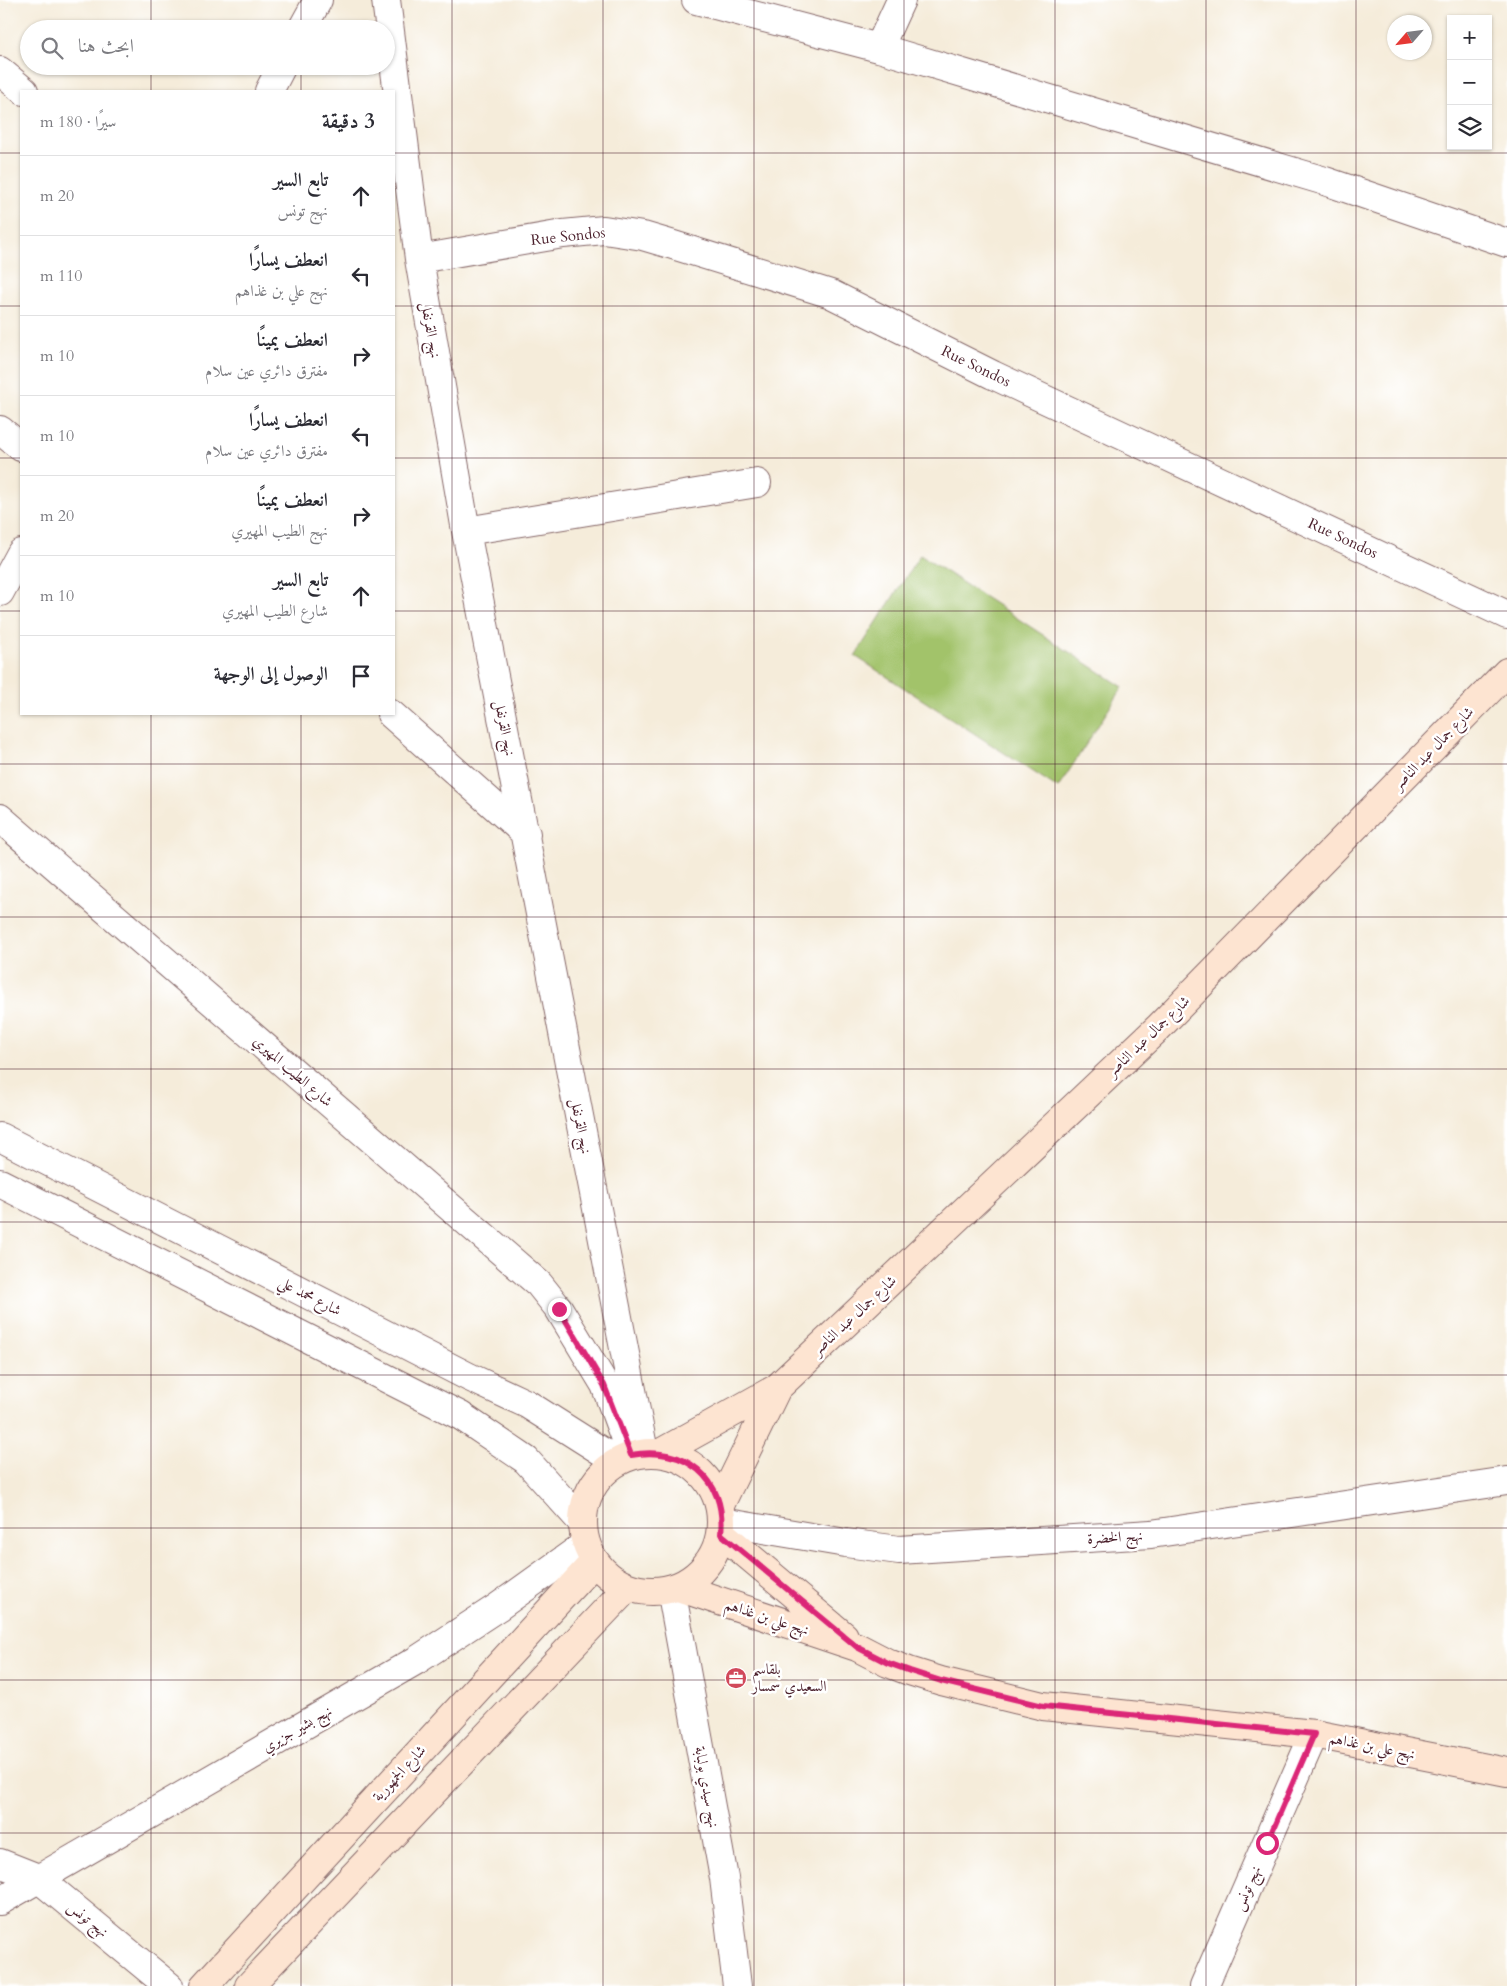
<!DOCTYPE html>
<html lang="ar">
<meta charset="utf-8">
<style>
body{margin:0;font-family:Cardo,Amiri,serif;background:#f7f7f7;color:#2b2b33;direction:rtl}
.controls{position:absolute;right:15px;top:15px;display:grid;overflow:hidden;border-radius:0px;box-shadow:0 1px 4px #0004}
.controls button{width:45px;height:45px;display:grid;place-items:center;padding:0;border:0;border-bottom:1px solid #e1e1e2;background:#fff;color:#2b2b33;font:25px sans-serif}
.compass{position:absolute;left:1387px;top:15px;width:45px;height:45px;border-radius:50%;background:#fff;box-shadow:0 1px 4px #0004;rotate:242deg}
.stop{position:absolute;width:15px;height:15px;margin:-11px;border:4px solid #db2777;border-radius:50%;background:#fff}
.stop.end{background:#db2777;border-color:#fff;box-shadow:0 1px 5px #0008}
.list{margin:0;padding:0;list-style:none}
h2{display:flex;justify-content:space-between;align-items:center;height:65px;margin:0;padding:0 20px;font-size:21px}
h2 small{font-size:16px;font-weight:400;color:#7c7c81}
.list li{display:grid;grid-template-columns:32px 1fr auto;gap:15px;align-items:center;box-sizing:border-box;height:80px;padding:0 20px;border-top:1px solid #e1e1e2}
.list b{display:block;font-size:19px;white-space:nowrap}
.list p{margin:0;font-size:16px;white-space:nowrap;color:#7c7c81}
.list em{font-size:16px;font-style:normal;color:#7c7c81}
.icon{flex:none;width:28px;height:28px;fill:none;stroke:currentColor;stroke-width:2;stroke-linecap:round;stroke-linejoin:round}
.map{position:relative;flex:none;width:1507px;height:1986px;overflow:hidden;direction:ltr}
.search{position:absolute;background:#fff;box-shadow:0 1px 4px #0004;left:20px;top:20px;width:375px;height:55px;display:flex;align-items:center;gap:12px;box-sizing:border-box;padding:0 18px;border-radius:28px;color:#7c7c81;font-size:19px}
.panel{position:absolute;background:#fff;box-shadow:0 1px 4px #0004;left:20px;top:90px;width:375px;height:625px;border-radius:0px;direction:rtl}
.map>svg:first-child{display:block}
.green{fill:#a2c36b;stroke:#76714b}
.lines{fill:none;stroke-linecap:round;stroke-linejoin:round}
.minor-casing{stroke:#866768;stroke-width:30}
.tertiary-casing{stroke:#866768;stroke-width:30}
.secondary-casing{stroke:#866768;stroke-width:30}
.minor{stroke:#fff;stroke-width:28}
.tertiary{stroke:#fff;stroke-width:28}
.secondary{stroke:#fde4d1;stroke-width:28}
.route{stroke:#db2777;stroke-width:6}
.grid{fill:none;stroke:#4a1f2b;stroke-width:1;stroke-opacity:0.55}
.labels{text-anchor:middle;stroke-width:5;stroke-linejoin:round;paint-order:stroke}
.street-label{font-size:15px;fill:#4a1f2b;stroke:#fff}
.poi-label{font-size:15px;fill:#4a1f2b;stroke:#fff;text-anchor:start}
</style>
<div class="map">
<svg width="1507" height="1986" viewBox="0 0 1507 1986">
<rect width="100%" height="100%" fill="#fff"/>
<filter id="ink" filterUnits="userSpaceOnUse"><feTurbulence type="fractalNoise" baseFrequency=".02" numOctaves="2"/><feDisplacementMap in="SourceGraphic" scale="10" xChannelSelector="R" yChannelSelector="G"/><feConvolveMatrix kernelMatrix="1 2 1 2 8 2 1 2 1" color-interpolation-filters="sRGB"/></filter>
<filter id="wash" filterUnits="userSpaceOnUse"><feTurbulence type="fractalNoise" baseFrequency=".0096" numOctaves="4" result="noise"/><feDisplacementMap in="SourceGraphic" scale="20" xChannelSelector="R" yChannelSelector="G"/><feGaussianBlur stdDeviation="1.12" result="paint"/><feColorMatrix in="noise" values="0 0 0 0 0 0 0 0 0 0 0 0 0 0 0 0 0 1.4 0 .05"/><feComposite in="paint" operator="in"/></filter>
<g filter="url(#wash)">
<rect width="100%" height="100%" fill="#f5ecda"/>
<path class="green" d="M920 555 1123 687 1058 788 855 656Z"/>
</g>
<g filter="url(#ink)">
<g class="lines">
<g class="minor-casing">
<path id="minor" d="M386 0 419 259 466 531 644 1452
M696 0 879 48 1325 181 1507 243
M302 29 318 0
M879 48 901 0
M0 71 24 91
M269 91 282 66
M419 259 563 234 604 230 643 236 670 244 831 294 993 375 1507 615
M0 430 21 447
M466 531 757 483
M0 592 21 553
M391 714 526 834
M722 1522 846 1543 899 1550 1151 1534 1507 1481
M0 1863 38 1878 169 1986
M1204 1986 1314 1734"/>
</g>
<g class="tertiary-casing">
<path id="tertiary" d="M0 818 539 1284 559 1309 605 1385 631 1455
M0 1137 469 1377 527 1404 617 1461
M0 1183 461 1416 526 1460 582 1522
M671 1589 724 1878 737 1986
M0 1901 417 1660 498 1607 586 1544"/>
</g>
<g class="secondary-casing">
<path id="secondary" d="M662 1452 777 1388 1158 1028 1507 672
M583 1522a69 69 0 1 1 138 0a69 69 0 1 1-138 0Z
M720 1505 777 1388
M721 1533 844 1636
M678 1587 857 1647 888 1663 909 1671 941 1681 1043 1706 1314 1734 1507 1772
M204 1986 595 1561
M249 1986 628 1587"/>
</g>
<use href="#minor" class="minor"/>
<use href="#tertiary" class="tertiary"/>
<use href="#secondary" class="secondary"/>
</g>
</g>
<g class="lines" filter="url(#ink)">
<path class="route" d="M559 1309 604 1385 631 1455C684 1445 727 1478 721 1534L857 1647 888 1663 910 1671 941 1681 1043 1706 1314 1734 1267 1843"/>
</g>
<path class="grid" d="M151 0V29M301 0V29M452 0V1986M603 0V1986M754 0V1986M904 0V1986M1055 0V1986M1206 0V1986M1356 0V1986M151 66V91M301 66V91M0 153H21M394 153H1507M0 306H21M394 306H1507M0 458H21M394 458H1507M0 611H21M394 611H1507M151 714V1986M301 714V1986M0 764H1507M0 917H1507M0 1069H1507M0 1222H1507M0 1375H1507M0 1528H1507M0 1680H1507M0 1833H1507"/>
<defs>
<g id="office-disc" transform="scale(1.125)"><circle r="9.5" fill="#d1495b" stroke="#fff"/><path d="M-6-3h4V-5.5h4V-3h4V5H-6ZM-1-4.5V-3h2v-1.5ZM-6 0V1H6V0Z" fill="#fff"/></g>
</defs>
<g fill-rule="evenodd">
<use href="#office-disc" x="736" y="1678"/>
</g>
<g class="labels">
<g class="street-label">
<text transform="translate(568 236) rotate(-6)" y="5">Rue Sondos</text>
<text transform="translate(431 330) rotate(80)" y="5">نهج القرنفل</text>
<text transform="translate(976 366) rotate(26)" y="5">Rue Sondos</text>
<text transform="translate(1343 538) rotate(25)" y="5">Rue Sondos</text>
<text transform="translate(505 728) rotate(79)" y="5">نهج القرنفل</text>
<text transform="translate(1433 748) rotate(-46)" y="5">شارع جمال عبد الناصر</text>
<text transform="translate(1148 1036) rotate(-44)" y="5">شارع جمال عبد الناصر</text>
<text transform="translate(293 1071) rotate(41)" y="5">شارع الطيب المهيري</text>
<text transform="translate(581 1126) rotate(79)" y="5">نهج القرنفل</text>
<text transform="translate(310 1296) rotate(27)" y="5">شارع محمد علي</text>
<text transform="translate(854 1315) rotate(-43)" y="5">شارع جمال عبد الناصر</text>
<text transform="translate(1115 1537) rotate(-3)" y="5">نهج الخضرة</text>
<text transform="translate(767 1617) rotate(18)" y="5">نهج علي بن غذاهم</text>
<text transform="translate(297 1729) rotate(-30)" y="5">نهج بشير جزيري</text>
<text transform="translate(1372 1746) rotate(11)" y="5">نهج علي بن غذاهم</text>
<text transform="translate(399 1773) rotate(-47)" y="5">شارع الجمهورية</text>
<text transform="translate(707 1787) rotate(80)" y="5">نهج سيدي بولبابة</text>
<text transform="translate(1247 1888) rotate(-66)" y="5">نهج تونس</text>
<text transform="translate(88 1919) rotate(39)" y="5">نهج تونس</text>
</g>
<g class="poi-label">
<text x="752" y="1674">بلقاسم<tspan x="752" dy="17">السعيدي سمسار</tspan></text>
</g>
</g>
</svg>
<div class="controls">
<button>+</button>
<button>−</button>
<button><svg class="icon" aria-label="layers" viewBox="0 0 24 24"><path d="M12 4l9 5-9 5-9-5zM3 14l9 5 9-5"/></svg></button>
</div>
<svg class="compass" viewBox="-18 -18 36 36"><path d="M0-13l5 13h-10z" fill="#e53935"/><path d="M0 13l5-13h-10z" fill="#7c7c81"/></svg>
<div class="stop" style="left:1267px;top:1843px"></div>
<div class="stop end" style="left:559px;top:1309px"></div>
<div class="search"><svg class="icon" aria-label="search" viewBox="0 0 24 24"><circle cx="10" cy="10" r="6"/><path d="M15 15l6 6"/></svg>ابحث هنا</div>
<section class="panel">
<h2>3 دقيقة<small>سيرًا · 180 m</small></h2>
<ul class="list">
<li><svg class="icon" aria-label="ahead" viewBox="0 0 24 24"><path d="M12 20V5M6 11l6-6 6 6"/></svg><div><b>تابع السير</b><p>نهج تونس</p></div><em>20 m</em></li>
<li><svg class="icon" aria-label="left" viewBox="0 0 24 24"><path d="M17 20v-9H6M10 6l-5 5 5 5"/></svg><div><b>انعطف يسارًا</b><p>نهج علي بن غذاهم</p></div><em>110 m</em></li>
<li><svg class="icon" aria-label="right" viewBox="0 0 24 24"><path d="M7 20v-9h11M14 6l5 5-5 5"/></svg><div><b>انعطف يمينًا</b><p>مفترق دائري عين سلام</p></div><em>10 m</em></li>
<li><svg class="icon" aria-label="left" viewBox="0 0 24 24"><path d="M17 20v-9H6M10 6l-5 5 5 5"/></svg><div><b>انعطف يسارًا</b><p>مفترق دائري عين سلام</p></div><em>10 m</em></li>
<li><svg class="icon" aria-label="right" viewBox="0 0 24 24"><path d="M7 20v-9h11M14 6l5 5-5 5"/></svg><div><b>انعطف يمينًا</b><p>نهج الطيب المهيري</p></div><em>20 m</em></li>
<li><svg class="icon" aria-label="ahead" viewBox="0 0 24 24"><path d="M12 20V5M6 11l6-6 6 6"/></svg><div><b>تابع السير</b><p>شارع الطيب المهيري</p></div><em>10 m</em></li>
<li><svg class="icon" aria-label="arrive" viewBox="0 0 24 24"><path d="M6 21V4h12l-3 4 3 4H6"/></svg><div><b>الوصول إلى الوجهة</b></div></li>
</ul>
</section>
</div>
